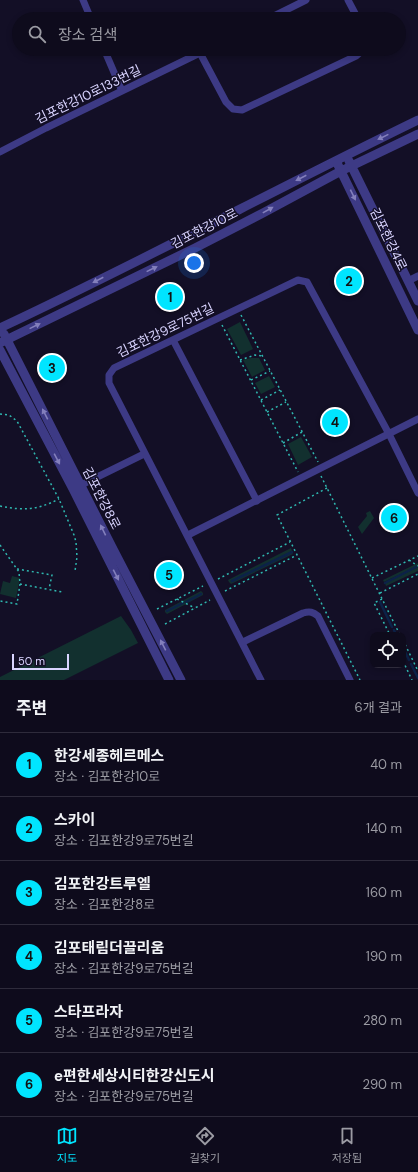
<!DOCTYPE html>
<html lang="ko">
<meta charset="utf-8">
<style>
body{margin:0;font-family:"DM Sans","Noto Sans KR",sans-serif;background:#1c1929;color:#f1f3f6}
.controls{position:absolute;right:12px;bottom:12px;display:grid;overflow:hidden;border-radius:8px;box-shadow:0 2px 6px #0003}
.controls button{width:36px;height:36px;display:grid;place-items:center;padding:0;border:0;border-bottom:1px solid #2e2b3b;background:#0e0b1c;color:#f1f3f6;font:20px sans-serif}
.scale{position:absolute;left:12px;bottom:10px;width:57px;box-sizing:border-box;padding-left:4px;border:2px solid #d9d4ff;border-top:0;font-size:11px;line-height:14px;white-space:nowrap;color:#d9d4ff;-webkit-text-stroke:3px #130f26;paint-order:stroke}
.you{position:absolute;left:194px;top:263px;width:14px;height:14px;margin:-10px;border:3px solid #fff;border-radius:50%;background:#1a73e8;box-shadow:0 0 0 6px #1a73e833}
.badge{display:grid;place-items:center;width:26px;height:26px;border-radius:50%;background:#00e5ff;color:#111;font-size:13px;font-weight:700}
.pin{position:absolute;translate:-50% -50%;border:2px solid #fff;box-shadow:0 1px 4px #0006}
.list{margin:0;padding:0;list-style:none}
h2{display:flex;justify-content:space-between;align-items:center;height:52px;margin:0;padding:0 16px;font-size:17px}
h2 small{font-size:13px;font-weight:400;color:#9b9ba3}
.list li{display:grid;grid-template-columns:26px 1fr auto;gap:12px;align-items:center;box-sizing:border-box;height:64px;padding:0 16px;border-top:1px solid #2e2b3b}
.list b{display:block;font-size:15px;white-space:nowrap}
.list p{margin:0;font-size:13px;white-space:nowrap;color:#9b9ba3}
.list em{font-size:13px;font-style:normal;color:#9b9ba3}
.icon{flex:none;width:22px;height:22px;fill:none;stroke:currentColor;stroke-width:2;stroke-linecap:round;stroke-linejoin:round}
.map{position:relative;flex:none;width:418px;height:680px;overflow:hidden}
.search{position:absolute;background:#0e0b1c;box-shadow:0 2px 6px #0003;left:12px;right:12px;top:12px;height:44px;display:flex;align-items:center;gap:10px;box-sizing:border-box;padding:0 14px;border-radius:22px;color:#9b9ba3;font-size:15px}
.sheet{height:436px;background:#0e0b1c}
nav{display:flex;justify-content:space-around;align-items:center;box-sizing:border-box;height:56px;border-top:1px solid #2e2b3b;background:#0e0b1c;font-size:11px;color:#9b9ba3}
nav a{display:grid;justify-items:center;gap:2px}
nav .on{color:#00e5ff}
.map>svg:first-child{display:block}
.green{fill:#12302f}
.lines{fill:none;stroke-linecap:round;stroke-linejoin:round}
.stream{stroke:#0c2248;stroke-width:2.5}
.path{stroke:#2fb8b0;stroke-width:1.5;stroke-dasharray:2 3;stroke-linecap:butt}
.minor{stroke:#3d3a85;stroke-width:7}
.tertiary{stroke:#3d3a85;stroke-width:9}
.oneway{fill:#837fbc}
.labels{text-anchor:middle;stroke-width:3;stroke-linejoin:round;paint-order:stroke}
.street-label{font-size:13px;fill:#d9d4ff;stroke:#130f26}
</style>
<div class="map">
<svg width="418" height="680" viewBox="0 0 418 680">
<rect width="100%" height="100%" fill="#130f26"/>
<path class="green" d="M240 322 253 349 241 355 227 329Z
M251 358H259L265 370 252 377 243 360Z
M269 376 275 387 261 394 255 383Z
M301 437 312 457 298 465 288 444Z
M370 511 374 518 362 534 358 527 367 516 366 513Z
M291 548 292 551 232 581 292 552 293 554 231 584 229 582 228 580Z
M418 563V566L384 582 383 580Z
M418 567V571L386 586 385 583Z
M12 576 20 578 16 598 0 594 3 581 10 583Z
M201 591 203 593V595L167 614 165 612V610Z
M121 616 131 630 138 643 64 680H0V677Z"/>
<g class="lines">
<path class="stream" d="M232 581 292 552
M385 583 416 567
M186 602 201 594
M380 602 392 627
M167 611 183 603
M394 630 396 635
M403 648 409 660
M411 664 418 678"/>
<path class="path" d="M241 315 318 462
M222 325 298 472
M240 360 255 355 262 356
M251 380 270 371
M261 400 280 390
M267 412 286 402
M0 414 9 415 17 421 59 499 74 535 76 542 77 557 75 571
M283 443 302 432
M321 476 400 635
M327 488 277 515 360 680
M0 506C24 511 37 510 59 499
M0 545 19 572 20 584 17 604 0 601
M409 560 418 566
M17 569 52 575 49 589
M372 578 418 556
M218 579 290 542
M20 584 62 592
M225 591 297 555
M380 593 418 574
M177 599 195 608
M382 599 374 603 390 635
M157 609 203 586
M165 624 210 600
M403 640 418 671
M403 661 412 680"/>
<path class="minor" d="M83 0 91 19
M348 0 358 19
M268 19 306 0
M104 49 122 91
M200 53 226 102 233 109 242 110 356 56 364 49
M0 152 46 128 208 49
M408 281 418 276
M173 340 257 501
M81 485 144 454
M188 535 418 419
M243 642 303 613C310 611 313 612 318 616L350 680
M261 680 109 383V375L114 368 298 280 307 282 389 434 418 493"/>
<path class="tertiary" d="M349 161 418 301
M338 165 418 330
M0 328C141 262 278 188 418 120
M4 334 113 549 181 680
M0 343 195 248 263 213 341 171 418 134
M0 350 73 489 169 680"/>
</g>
<defs><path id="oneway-solid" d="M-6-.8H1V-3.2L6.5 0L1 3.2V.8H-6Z"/></defs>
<g class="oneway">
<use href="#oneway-solid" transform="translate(383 137) rotate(154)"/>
<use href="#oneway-solid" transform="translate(301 178) rotate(153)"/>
<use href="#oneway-solid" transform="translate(353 195) rotate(64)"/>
<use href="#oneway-solid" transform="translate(268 210) rotate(-29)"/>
<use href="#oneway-solid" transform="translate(152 269) rotate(-26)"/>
<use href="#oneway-solid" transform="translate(98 280) rotate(153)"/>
<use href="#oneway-solid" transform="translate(35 326) rotate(-26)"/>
<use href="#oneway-solid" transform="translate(45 414) rotate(-117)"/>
<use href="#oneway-solid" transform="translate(57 459) rotate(62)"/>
<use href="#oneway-solid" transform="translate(103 530) rotate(-116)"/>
<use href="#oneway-solid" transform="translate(116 575) rotate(63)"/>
<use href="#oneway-solid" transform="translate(163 645) rotate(-117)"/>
</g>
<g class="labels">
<g class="street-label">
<text transform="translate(88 94) rotate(-26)" y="5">김포한강10로133번길</text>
<text transform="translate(204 228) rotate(-27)" y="5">김포한강10로</text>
<text transform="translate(389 239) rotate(64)" y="5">김포한강4로</text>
<text transform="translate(165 330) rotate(-26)" y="5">김포한강9로75번길</text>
<text transform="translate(102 498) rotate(63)" y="5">김포한강8로</text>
</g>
</g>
</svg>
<div class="controls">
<button><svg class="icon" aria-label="locate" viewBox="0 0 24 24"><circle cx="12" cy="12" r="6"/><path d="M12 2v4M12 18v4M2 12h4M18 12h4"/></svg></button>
</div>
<div class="scale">50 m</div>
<div class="you"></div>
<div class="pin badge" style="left:170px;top:297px">1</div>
<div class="pin badge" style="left:349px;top:281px">2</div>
<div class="pin badge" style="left:52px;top:368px">3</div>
<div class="pin badge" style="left:335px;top:422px">4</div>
<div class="pin badge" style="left:169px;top:575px">5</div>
<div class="pin badge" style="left:394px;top:518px">6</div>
<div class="search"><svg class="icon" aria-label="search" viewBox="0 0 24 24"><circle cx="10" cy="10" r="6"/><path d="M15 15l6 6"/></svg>장소 검색</div>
</div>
<section class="sheet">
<h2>주변<small>6개 결과</small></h2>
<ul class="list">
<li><span class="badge">1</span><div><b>한강세종헤르메스</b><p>장소 · 김포한강10로</p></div><em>40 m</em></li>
<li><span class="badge">2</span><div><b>스카이</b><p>장소 · 김포한강9로75번길</p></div><em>140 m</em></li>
<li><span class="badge">3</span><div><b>김포한강트루엘</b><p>장소 · 김포한강8로</p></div><em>160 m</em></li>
<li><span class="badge">4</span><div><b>김포태림더끌리움</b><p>장소 · 김포한강9로75번길</p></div><em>190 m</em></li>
<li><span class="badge">5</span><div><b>스타프라자</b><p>장소 · 김포한강9로75번길</p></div><em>280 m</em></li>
<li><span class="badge">6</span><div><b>e편한세상시티한강신도시</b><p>장소 · 김포한강9로75번길</p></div><em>290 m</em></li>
</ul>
</section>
<nav>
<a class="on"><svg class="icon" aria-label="map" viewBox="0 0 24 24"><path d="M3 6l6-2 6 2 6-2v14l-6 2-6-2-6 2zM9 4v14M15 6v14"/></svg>지도</a>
<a><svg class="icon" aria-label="directions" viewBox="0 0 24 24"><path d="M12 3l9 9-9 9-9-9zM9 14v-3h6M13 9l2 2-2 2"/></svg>길찾기</a>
<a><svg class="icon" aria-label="saved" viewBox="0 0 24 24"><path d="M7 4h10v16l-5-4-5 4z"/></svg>저장됨</a>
</nav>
